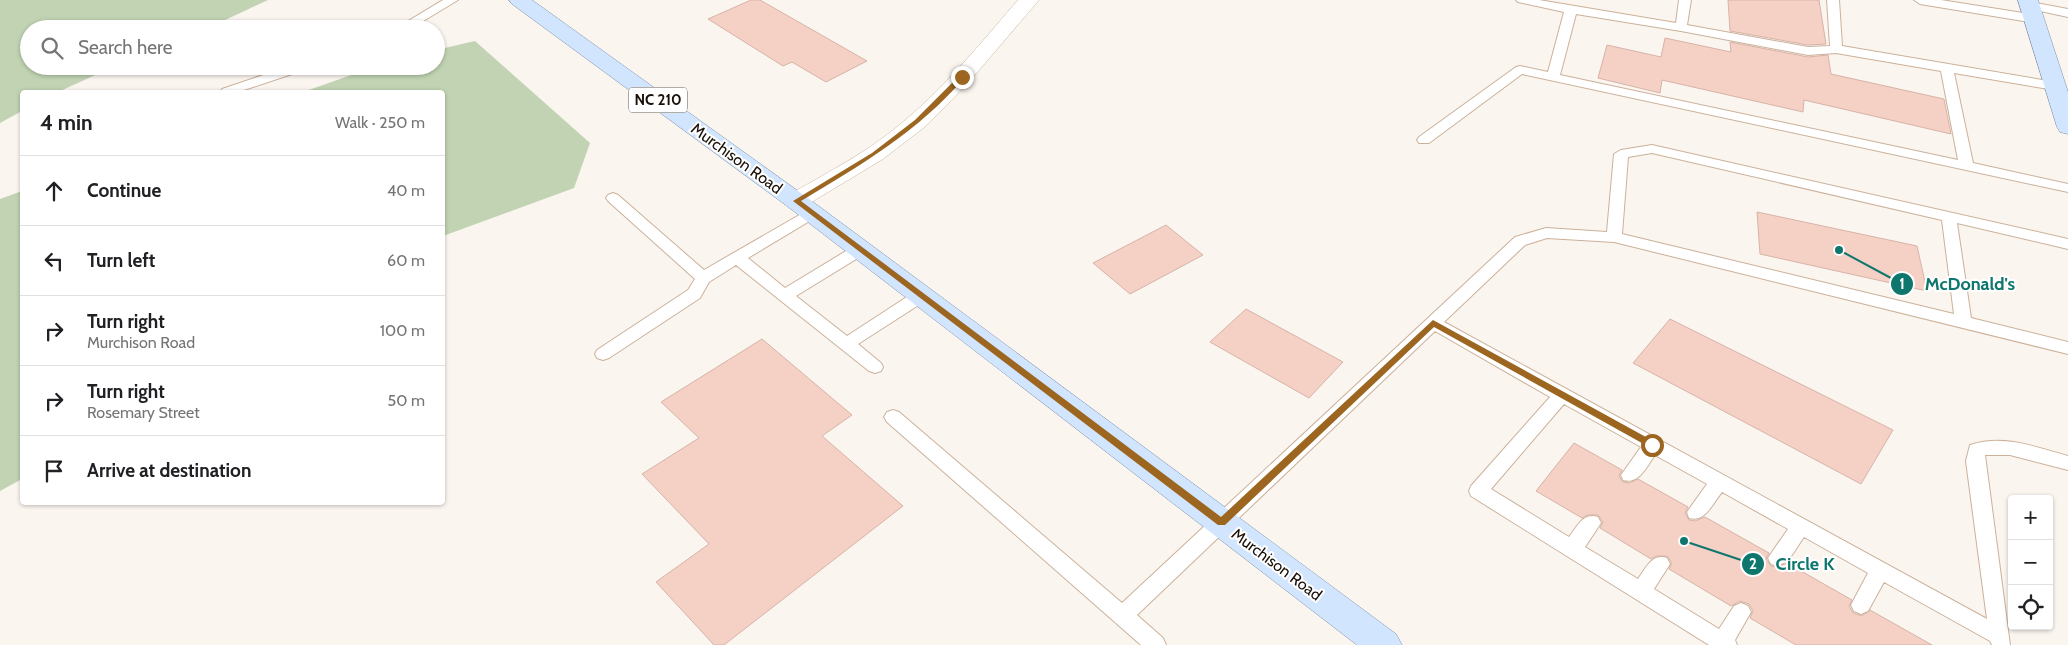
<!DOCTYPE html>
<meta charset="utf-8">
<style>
body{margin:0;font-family:Cabin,sans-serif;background:#f6f6f6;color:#202124}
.controls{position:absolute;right:15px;bottom:15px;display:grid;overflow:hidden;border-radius:5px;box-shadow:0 1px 4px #0004}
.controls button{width:45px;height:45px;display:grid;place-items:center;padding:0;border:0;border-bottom:1px solid #e0e0e0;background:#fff;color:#202124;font:25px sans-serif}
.stop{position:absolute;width:15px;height:15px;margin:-11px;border:4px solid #9c6620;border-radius:50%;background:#fff}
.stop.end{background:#9c6620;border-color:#fff;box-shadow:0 1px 5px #0008}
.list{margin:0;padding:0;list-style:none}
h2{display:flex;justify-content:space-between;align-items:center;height:65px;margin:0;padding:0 20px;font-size:21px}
h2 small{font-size:16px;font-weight:400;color:#757577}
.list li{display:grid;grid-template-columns:32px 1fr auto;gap:15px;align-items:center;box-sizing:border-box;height:70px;padding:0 20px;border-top:1px solid #e0e0e0}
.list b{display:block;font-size:19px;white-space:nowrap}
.list p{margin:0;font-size:16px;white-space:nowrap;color:#757577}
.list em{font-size:16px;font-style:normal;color:#757577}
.icon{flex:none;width:28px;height:28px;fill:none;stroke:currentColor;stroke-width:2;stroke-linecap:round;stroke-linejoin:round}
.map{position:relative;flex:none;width:2068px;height:645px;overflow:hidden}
.search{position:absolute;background:#fff;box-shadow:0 1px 4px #0004;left:20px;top:20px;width:425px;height:55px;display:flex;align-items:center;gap:12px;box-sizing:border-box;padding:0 18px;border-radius:28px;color:#757577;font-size:19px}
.panel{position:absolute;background:#fff;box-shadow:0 1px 4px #0004;left:20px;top:90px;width:425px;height:415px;border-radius:5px}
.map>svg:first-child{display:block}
.green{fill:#c1d3b2}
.building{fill:#f5d0c4;stroke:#d7b3a7}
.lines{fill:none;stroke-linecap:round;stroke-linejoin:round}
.lane-casing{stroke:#cbb199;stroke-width:2}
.street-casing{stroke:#cbb199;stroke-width:1}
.primary-casing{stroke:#7d8fa8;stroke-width:1}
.lane{fill:#fff;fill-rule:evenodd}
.street{fill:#fff;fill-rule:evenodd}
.primary{fill:#d1e5fe;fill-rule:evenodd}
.route{fill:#9c6620}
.labels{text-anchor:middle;stroke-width:4;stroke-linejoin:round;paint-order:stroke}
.shield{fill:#fff;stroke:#5f5852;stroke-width:1}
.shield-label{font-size:15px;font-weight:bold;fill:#1a1008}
.street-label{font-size:16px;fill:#1a1008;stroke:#fff}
.leader{fill:none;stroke:#0f766e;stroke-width:2}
.callout-dot{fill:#0f766e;stroke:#fff;stroke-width:2}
.mark-label{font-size:15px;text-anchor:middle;font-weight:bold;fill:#fff}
.callout-label{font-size:18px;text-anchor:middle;font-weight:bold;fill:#0f766e;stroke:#fff;stroke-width:4;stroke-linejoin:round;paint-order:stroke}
</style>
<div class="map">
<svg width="2068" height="645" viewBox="0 0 2068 645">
<rect width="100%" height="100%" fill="#fbf5f0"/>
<path class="green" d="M0 0H268L206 29H29V66H115L58 92H22V111L0 123Z
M475 41 590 143 574 188 443 236 442 92H303L377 66H436V50Z
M22 191V479L0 491V199Z"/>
<path class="building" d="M751 0H760L867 61 826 82 792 62 783 66 708 19Z
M1728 0H1819L1826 44 1808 45 1730 31Z
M1665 38 1731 52 1730 42 1808 57 1828 55 1831 74 1944 99 1951 134 1804 100 1803 112 1662 80 1660 93 1598 78 1607 45 1661 57Z
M1757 212 1917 246 1927 291 1760 254Z
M1166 225 1203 255 1130 294 1093 263Z
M1246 309 1343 362 1309 398 1210 342Z
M1670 319 1893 430 1861 484 1633 363Z
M762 339 852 415 822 436 903 506 724 645H714L656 582 709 544 642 474 699 438 661 402Z
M1574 443 1622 470 1619 476 1623 482 1629 483 1638 479 1688 507 1685 513 1689 520 1695 521 1705 517 1769 553 1766 559 1771 566 1777 567 1787 563 1852 600 1849 606 1853 613 1862 616 1870 610 1932 645H1796L1750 618 1753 611 1749 604 1740 601 1731 606 1669 569 1672 563 1667 556H1657L1651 559 1600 528 1603 522 1598 515H1588L1582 518 1536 491Z"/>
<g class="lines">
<g class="lane-casing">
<path id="lane" d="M443 0H458L410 29H395Z
M1516 0H1539L1676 23 1679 0H1691L1687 25 1808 47 1830 46 1827 0H1839L1842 46 2060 83 2061 86 2055 90 1954 73 1973 163 2068 184V192L1522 74 1429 143H1419L1417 140 1419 137 1516 67 1520 66 1548 72 1564 12 1518 2ZM1576 14 1681 31 1808 55 1836 53 1941 71 1958 160 1560 75Z
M1914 0H1941L2035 15 2041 19 2035 23 1920 4Z
M2030 2 2068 9V17L2026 8 2024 6 2026 4Z
M290 66H309L307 69 238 92H221L222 89Z
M1652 145 2068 239V249L1957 223 1971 318 2068 342V354L1614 242 1547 238 1525 245 1444 322 1987 619 1966 461 1970 445C2004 434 2035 447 2068 456V470L2010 455H1985L2010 645H1992L1990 641 1884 582 1868 611 1861 614 1854 611 1851 605 1868 573 1804 537C1795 549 1787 570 1771 564L1768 558 1788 529 1722 492C1713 503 1705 523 1689 518L1687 512 1707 484 1655 455C1647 466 1639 485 1623 480L1621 475 1641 447 1564 404 1491 489 1569 537C1577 527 1583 512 1598 517L1601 523 1585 547 1638 579C1646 568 1652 553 1667 558L1670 564 1654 589 1719 629 1734 606 1741 603 1748 606 1751 612 1735 640 1737 645H1709L1471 496 1469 491 1471 486 1550 397 1435 331 1137 615 1163 638 1166 645H1141L887 422 884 417 887 412 893 410 899 412 1122 603 1515 237 1546 228 1607 232 1614 154 1621 150ZM1652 153 1942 220 1954 314 1622 234 1628 157Z
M613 193 618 195 704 270 808 210H818L820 213 818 216 748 258 785 288 856 245H866L869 249 866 253 796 296 847 336 916 291 922 290 928 291 930 295 928 299 858 344 881 363 883 367 881 371 875 373 869 371 736 265 709 282 700 298 609 358 603 360 597 358 595 354 597 350 688 290 695 279 608 201 606 198 608 195Z"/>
</g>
<g class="street-casing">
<path id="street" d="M1018 0H1039L969 82 926 126 883 159 805 206 796 209 787 206 784 201 787 196C825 174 864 154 897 127 943 90 980 44 1018 0Z"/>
</g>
<g class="primary-casing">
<path id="primary" d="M509 0H532L805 196 1396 634 1402 645H1357L787 206 512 4Z
M2018 0H2038L2068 92V134L2060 132 2057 127Z"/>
</g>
<use href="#lane" class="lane"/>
<use href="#street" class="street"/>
<use href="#primary" class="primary"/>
</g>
<path class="route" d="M959 76 965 77C919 131 861 165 801 201L1221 517 1433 320 1655 442V447H1649L1434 327 1225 525H1218L793 201 872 153 915 120Z"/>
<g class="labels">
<rect class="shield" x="629" y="87.5" width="58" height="25" rx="4"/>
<g class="shield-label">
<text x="658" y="105">NC 210</text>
</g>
<g class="street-label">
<text transform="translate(737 158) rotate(36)" y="6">Murchison Road</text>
<text transform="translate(1277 564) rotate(37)" y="6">Murchison Road</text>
</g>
</g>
<path class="leader" d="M1839 250L1902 284M1684 541L1753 564"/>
<g class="callout-dot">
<circle cx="1839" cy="250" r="5"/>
<circle cx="1684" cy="541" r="5"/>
<circle cx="1902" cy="284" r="12"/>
<circle cx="1753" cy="564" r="12"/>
</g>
<g class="mark-label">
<text x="1902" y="289">1</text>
<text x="1753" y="569">2</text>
</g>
<g class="callout-label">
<text x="1970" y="290">McDonald's</text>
<text x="1805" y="570">Circle K</text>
</g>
</svg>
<div class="controls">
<button>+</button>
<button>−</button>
<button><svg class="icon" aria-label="locate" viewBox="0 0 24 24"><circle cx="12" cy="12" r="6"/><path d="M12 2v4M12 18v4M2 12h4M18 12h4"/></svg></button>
</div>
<div class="stop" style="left:1652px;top:445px"></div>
<div class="stop end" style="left:962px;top:77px"></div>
<div class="search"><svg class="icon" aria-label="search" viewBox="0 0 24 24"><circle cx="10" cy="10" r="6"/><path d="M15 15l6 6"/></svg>Search here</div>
<section class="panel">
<h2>4 min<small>Walk · 250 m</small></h2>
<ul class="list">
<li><svg class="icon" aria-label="ahead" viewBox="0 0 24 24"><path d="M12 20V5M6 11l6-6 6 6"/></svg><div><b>Continue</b></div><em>40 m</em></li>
<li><svg class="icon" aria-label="left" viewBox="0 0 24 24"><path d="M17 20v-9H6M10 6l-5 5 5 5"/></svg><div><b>Turn left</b></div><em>60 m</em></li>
<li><svg class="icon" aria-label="right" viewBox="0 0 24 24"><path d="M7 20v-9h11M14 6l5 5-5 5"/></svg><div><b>Turn right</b><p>Murchison Road</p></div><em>100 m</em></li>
<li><svg class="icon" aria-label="right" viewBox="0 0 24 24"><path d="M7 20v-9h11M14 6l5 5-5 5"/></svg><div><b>Turn right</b><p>Rosemary Street</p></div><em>50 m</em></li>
<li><svg class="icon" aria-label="arrive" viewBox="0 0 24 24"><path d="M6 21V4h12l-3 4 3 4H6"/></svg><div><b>Arrive at destination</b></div></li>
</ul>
</section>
</div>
